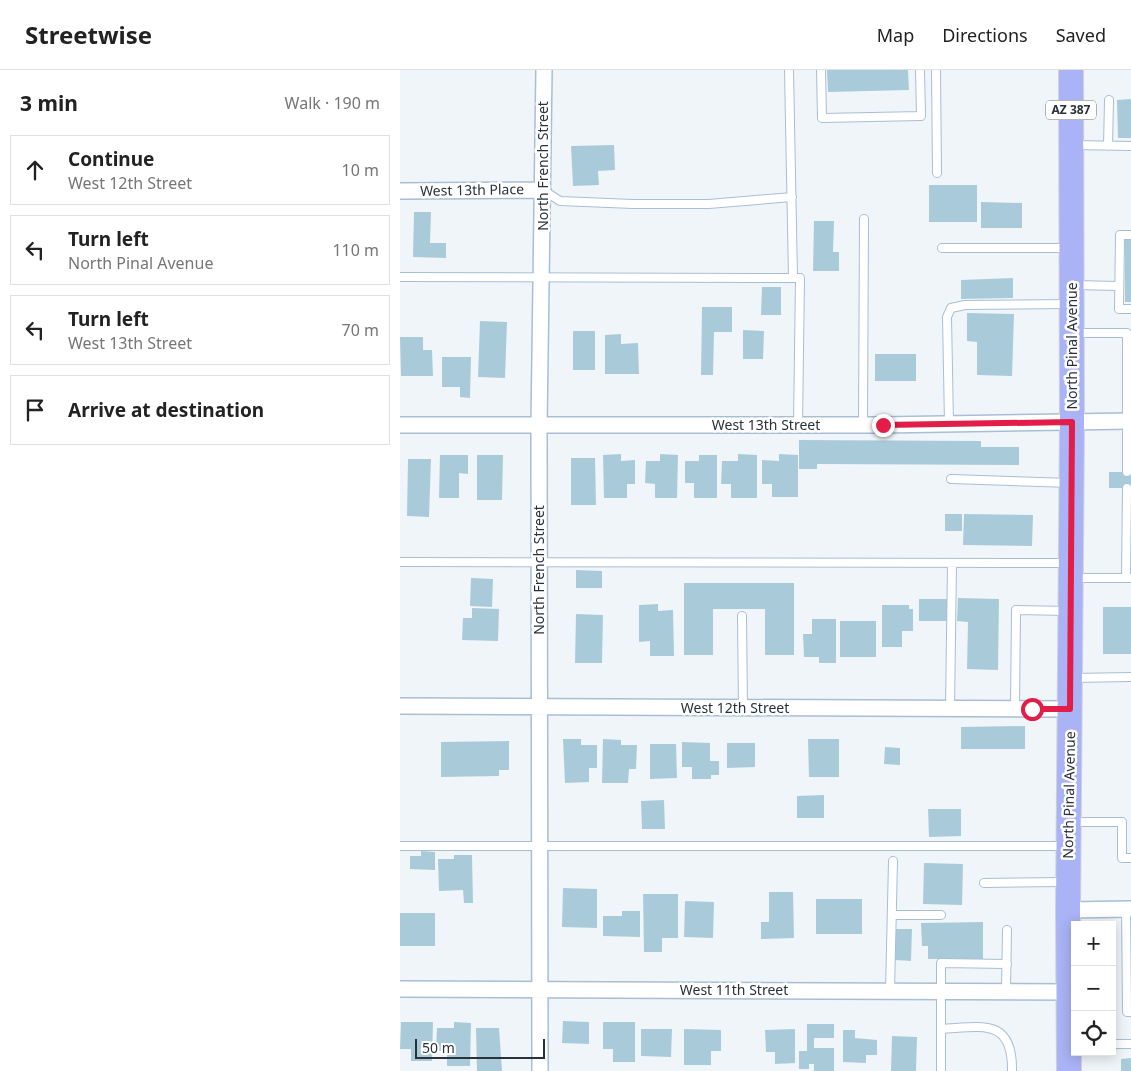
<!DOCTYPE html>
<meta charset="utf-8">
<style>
body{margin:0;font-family:"Noto Sans",sans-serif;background:#f2f2f2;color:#222}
.controls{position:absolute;right:15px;bottom:15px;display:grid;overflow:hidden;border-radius:0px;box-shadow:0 2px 12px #0003}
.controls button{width:45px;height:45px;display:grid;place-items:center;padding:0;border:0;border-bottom:1px solid #e0e0e0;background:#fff;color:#222;font:25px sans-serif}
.scale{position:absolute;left:15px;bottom:12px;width:130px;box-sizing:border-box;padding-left:5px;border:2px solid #29313b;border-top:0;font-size:14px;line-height:18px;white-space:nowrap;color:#29313b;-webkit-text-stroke:4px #fff;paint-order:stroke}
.stop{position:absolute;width:15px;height:15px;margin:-11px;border:4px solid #e11d48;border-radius:50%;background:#fff}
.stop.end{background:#e11d48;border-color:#fff;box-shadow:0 1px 5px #0008}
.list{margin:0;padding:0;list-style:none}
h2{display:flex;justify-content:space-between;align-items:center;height:65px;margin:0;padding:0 20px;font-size:21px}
h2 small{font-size:16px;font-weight:400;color:#767676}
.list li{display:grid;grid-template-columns:32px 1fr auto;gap:15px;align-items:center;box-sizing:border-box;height:70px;margin:0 10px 10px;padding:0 10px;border:1px solid #e0e0e0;border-radius:0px}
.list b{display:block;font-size:19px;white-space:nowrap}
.list p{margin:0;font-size:16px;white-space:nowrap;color:#767676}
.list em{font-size:16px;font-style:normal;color:#767676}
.icon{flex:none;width:28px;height:28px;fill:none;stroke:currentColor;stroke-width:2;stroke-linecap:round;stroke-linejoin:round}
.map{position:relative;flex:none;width:731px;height:1001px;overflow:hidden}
header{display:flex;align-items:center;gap:30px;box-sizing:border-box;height:70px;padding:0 25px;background:#fff;border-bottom:1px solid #e0e0e0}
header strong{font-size:24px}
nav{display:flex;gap:28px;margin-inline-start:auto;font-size:18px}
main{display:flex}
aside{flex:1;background:#fff}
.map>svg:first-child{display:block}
.building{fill:#a9cbd9}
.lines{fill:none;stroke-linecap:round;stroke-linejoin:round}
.service-casing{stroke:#a8bed5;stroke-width:10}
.minor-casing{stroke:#a8bed5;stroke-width:18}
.primary-casing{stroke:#d0d2d4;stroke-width:26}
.service{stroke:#fff;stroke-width:8}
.minor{stroke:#fff;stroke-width:15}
.primary{stroke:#a9b3f5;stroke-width:24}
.route{stroke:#e11d48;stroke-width:6}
.labels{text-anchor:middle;stroke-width:5;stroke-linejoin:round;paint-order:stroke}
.shield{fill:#fff;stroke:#696f76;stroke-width:1}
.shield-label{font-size:12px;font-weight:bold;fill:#29313b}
.street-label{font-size:14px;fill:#29313b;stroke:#fff}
</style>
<header>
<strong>Streetwise</strong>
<nav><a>Map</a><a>Directions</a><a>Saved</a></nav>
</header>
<main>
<aside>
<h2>3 min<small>Walk · 190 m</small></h2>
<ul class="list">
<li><svg class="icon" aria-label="ahead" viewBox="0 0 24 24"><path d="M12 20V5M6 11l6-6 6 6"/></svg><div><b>Continue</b><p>West 12th Street</p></div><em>10 m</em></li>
<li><svg class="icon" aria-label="left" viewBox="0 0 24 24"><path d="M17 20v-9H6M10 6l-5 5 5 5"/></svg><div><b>Turn left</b><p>North Pinal Avenue</p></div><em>110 m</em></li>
<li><svg class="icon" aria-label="left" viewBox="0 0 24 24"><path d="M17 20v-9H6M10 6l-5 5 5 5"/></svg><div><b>Turn left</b><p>West 13th Street</p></div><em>70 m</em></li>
<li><svg class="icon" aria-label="arrive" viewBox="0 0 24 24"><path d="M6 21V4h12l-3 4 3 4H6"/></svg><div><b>Arrive at destination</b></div></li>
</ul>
</aside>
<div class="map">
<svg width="731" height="1001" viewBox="0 0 731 1001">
<rect width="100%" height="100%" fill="#f0f5fa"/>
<path class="building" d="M427 0H508L509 20 428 22Z
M731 29V68H718L717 30Z
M214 75 215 100 198 101 199 115 173 116 171 76Z
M529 115H577V152H529Z
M581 132 622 133V158H581Z
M14 142H31L30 173H46V188L13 187Z
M414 151H434L433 182H439V201H413Z
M725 168H731V232H725Z
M613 208V228L561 229V210Z
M362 217H381V245H361Z
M302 237H332V262H314L313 305H301Z
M567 243 614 244 612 306 577 305V272L567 271Z
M80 251 107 252 105 308 78 307Z
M343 260 364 261 363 289H343Z
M173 261H195V300H173Z
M221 264V274L238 273 239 304H205V265Z
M0 267H23V280H32L33 306H1Z
M475 284H516V311H475Z
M42 287H71L70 328 60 327V317H42Z
M399 370 581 371V377H619V395L417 394V399H399Z
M221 384V391L235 390V414H227V428H204L203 385Z
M260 384 278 385 277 428H255V414L245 413 246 391H260Z
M338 384 357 385V428H331V414H321L322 391H338Z
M379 384 398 385V427H372V414H362V390L379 391Z
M40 385H68V404L59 403V428H39Z
M77 385H103L102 430H77Z
M299 385H317V428H294V413H285V391H299Z
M171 388H195L196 435H171Z
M8 389H31L29 447 7 446Z
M709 402H731V418H709Z
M545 444H562V461H545Z
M564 444 633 445 632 476 563 475Z
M176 500 202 501V518H176Z
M71 508 93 509 92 537 70 536Z
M284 513H394V585H365V539H313V585H284Z
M558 528 599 529 598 600 567 599 568 552 557 551Z
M519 529H547V551H519Z
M258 534V541L273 540 274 586H250V571L239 572V535Z
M482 535H509V539H513V561H502V577H482Z
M703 537H731V584H703Z
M72 538 99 539 98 571 62 570 63 548H72Z
M176 544 203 545 202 593H175Z
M412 549H436V593H419V587H404L403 564H412Z
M440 551H476V587H440Z
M625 656V679H561V657Z
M163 669H181V675H197V698H189V712L165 713Z
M203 669 221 670V675H237L236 699H229L228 713H202Z
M408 669H439V707H409Z
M109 671V700H99V706L41 707V672Z
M282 672 310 673V691H319V705H311V709H292V697H282Z
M327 673H355V697L327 698Z
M250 674H276L277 708 250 709Z
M485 677 500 678V695L484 694Z
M424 725V748H397V726Z
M264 730 265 759H242L241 731Z
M528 739H561V766L529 767Z
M21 781 35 782V800L10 799V786H21Z
M54 785H72L73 833H64L63 820 39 821 38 789H54Z
M524 793 563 794 562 835 523 834Z
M163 818 197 819V858L162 857Z
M369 822H393L394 868 361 869V852H369Z
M243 824H278V868H262V882H244Z
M416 829H462V864H416Z
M285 831 314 832 313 868 284 867Z
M222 841H240V867L203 866V846H222Z
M0 843H35V876H0Z
M583 852V889H528V876H522L521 853Z
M496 859H512L511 891 495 890Z
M163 951 189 952V974L162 973Z
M1 952H33L32 991H11V979H0Z
M54 952 71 953 70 996H47V981H36L37 958H54Z
M203 952H235V992H213V979H203Z
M407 954H434V968H414V978H434V1001H414V994H409V999H399V981H407Z
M76 958H99L102 1001H77Z
M241 959H272L271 987 241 986Z
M284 959 321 960V981H311V995H284Z
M395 959V993L375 994V982H366L365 960Z
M443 960H455V968L477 970V985H466V993L443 992Z
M492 966 517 967 516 1001H491Z
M731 988V1001H721V989Z"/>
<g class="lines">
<g class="service-casing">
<path id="service" d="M389 0 393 208
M421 0 422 48 521 46 520 0
M536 0 537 103
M673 75 731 76
M708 76 709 30
M143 120 160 131 233 134H309L392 127
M731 165H720L719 239H731
M542 178H669
M0 207 400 208 398 355
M674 215 719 216
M674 263H727V402
M549 353 547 247 551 238 565 235 670 234
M463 355 464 149
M551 409 670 413
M0 492 668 493
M673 508H731
M726 508 727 418
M342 546 343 638
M672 608 731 607
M550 639 552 493
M615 639 616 540 668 541
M671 752H722V788H731
M0 776H665
M584 813 665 812
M726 839 727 942H731
M492 845H541
M490 921 493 791
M606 921 607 860
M541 959C581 957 613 947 612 1001
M712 974H731
M541 1001V893L607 894"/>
</g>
<g class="minor-casing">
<path id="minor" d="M0 121 143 120
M0 355H483L731 351
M0 636 670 639
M668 840 731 839
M0 919 668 922
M140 1001 139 356 144 0"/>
</g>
<g class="primary-casing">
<path id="primary" d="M669 1001 668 840 672 352 671 0"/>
</g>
<use href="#service" class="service"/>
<use href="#minor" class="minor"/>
<use href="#primary" class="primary"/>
</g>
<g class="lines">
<path class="route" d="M483 355 672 352 670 639H632"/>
</g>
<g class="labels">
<rect class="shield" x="646" y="30.5" width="50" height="19" rx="4"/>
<g class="shield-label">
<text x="671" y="44">AZ 387</text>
</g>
<g class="street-label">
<text transform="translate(143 96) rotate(-90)" y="5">North French Street</text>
<text transform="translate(72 120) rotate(-1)" y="5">West 13th Place</text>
<text transform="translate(672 276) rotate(-90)" y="5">North Pinal Avenue</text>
<text x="366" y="360">West 13th Street</text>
<text transform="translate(139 500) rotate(-90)" y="5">North French Street</text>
<text x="335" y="643">West 12th Street</text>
<text transform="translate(669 725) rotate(-89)" y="5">North Pinal Avenue</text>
<text x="334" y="925">West 11th Street</text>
</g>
</g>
</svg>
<div class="controls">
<button>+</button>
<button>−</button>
<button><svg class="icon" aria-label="locate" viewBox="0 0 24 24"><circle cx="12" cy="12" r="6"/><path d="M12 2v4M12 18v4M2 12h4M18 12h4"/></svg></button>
</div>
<div class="scale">50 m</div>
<div class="stop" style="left:632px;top:639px"></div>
<div class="stop end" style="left:483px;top:355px"></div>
</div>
</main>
